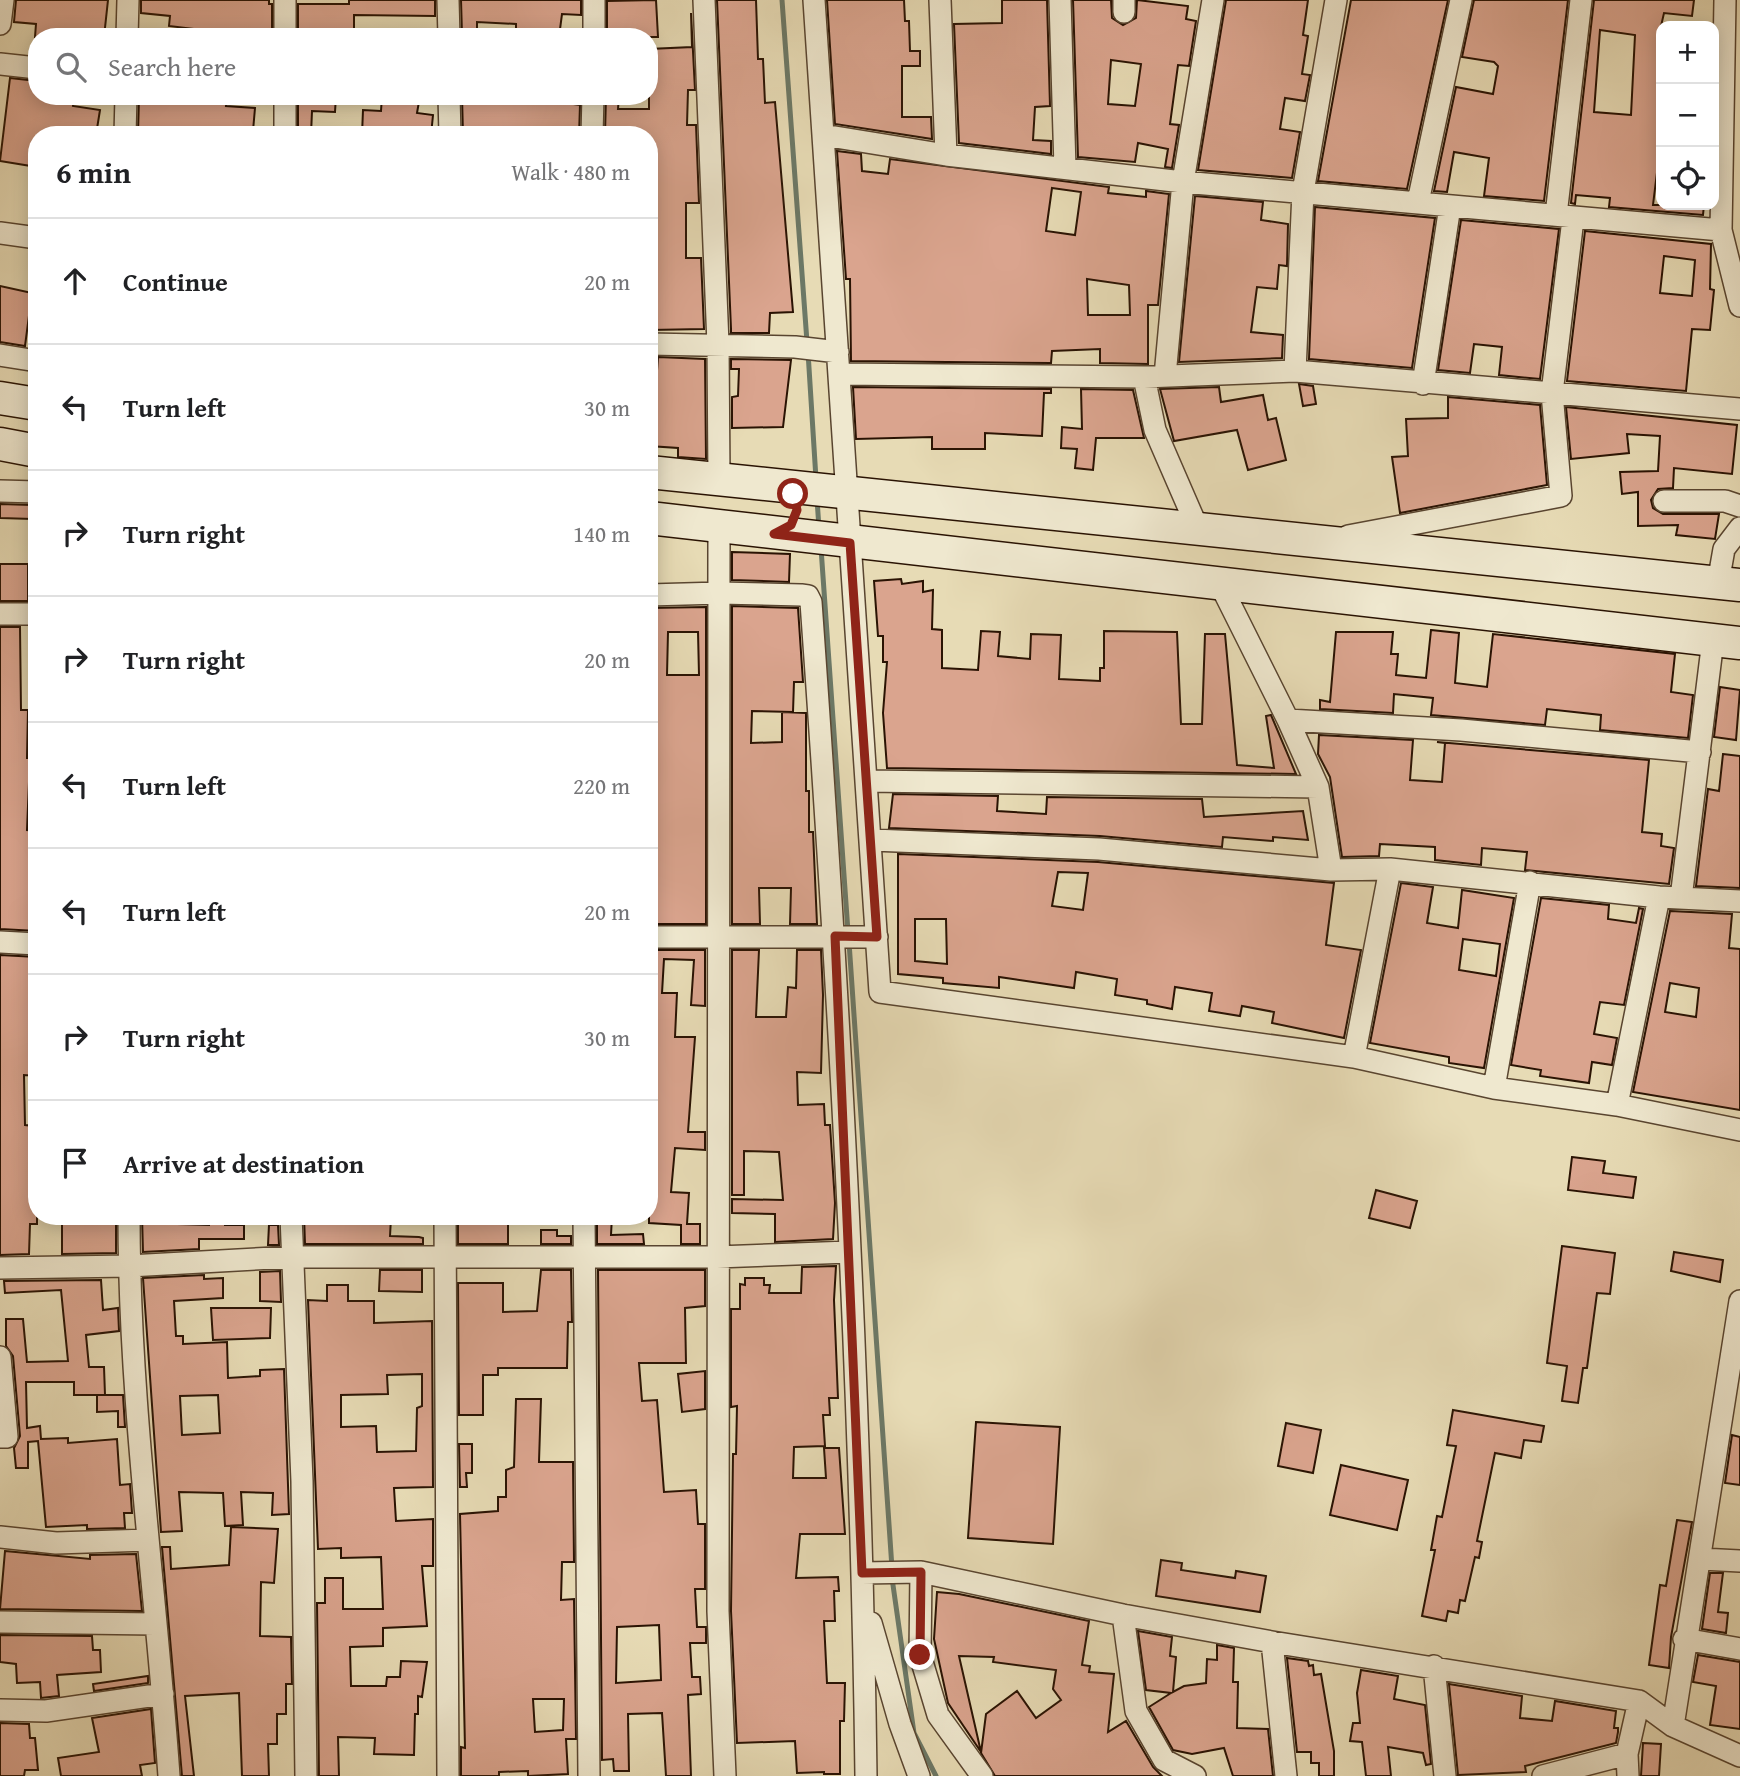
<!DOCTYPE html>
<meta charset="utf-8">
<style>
body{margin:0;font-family:"Gentium Book Plus",serif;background:#f2f2f2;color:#202124}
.controls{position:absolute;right:21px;top:21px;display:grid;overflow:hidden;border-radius:14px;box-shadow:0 4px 18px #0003}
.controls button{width:63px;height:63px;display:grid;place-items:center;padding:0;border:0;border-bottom:2px solid #e0e0e0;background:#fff;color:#202124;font:35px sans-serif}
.stop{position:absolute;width:21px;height:21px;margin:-16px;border:5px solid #8f2418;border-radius:50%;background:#fff}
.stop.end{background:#8f2418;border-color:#fff;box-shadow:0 2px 7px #0008}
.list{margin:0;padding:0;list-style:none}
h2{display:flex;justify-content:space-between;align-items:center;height:91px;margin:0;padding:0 28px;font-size:30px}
h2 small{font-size:23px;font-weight:400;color:#757577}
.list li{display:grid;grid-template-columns:46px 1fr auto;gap:21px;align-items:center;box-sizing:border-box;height:126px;padding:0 28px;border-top:2px solid #e0e0e0}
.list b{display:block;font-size:26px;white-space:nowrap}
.list em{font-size:23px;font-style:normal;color:#757577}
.icon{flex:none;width:38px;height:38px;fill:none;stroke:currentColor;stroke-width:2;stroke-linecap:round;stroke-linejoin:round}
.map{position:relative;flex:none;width:1740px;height:1776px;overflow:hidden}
.search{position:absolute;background:#fff;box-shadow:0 4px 18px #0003;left:28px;top:28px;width:630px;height:77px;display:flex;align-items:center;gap:18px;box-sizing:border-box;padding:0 24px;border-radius:28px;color:#757577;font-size:26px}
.panel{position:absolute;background:#fff;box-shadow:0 4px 18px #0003;left:28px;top:126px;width:630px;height:1099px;border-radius:28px}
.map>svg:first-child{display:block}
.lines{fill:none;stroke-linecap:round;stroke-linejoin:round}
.stream{stroke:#6c7866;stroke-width:5}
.building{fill:#daa48e;stroke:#2a1303;stroke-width:2;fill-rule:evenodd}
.street-casing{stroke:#594530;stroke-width:24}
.secondary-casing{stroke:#2a1303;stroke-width:35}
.street{stroke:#efe8cf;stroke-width:21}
.secondary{stroke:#efe8cf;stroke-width:32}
.route{stroke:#8f2418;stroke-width:9}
</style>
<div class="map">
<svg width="1740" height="1776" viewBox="0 0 1740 1776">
<rect width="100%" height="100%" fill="#e7dbb5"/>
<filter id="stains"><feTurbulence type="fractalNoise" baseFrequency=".00286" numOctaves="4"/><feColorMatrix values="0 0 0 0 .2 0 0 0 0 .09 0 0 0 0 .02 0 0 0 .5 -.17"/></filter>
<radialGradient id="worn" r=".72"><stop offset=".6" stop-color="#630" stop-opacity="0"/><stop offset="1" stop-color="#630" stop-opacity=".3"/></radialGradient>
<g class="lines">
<path class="stream" d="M782 0 807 342
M808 352 816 479
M817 499 819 528
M821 548 848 932
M849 942 892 1568
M892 1578 914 1733 936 1776"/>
</g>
<path class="building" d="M16 0H108L104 37H35L36 24 14 22Z
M141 0H269V4H272V30L216 31V37H193V29L169 26 170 16 141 13Z
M349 0H435V16L354 15V37H298V4H349Z
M461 0H581V15L562 14 559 37H516V24L477 22V35L462 34Z
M656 0 658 37H607V1Z
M717 0H756L758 59H763L765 103 775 102 793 312 770 313 769 333H731V329Z
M827 0H904L905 21H909L910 51H920V66H902V117H931L932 139 835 124Z
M1002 0H1047L1050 106 1035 107 1033 140 1051 141V154L959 143 954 24 1002 23Z
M1073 0H1111L1112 18 1123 25 1136 18 1137 0 1188 6 1186 19 1196 21 1189 66 1178 65 1170 124 1179 125 1172 168 1165 167 1168 149 1138 143 1135 162 1078 157ZM1111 60 1141 64 1135 106 1108 104Z
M1226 0H1308L1303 35 1308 36 1302 74 1310 75 1305 101 1285 98 1280 129 1300 132 1292 178 1198 170Z
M1351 0H1448L1407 189 1318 181Z
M1474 0H1568L1544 201 1484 196 1489 158 1454 152 1447 192 1434 191 1456 87 1493 94 1498 66 1494 62 1462 57Z
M1594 0H1694L1692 16 1664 13 1661 26V140L1653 205H1704L1703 215 1609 207 1610 198 1576 195 1575 204 1571 203ZM1600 30 1635 35 1631 115 1594 112Z
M691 13 695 90H688L687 125H696L699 203H686V258H701L704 329 650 330 649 135H605L606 96H619L618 109H649V49L692 47Z
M10 78 37 81V96H74L73 106 100 110 96 135H37V167L0 161Z
M179 96H227L226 106 255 108 253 131 231 130V135L138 133 139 98 179 100Z
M298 96H336L335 112 312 111 311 135H298Z
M382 96H420L417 113 433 115 431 135H362L363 110 381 111Z
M462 96H520L580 105 579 135H463Z
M837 151 861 154 862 171 888 174 890 159 1109 187 1108 193 1146 197V191L1169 194 1158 305H1148V364L1100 363V349L1052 351 1051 363 851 361 850 279H846ZM1052 188 1081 192 1075 235 1046 231ZM1087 279 1129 285 1130 315H1088Z
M1195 196 1263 202 1261 220 1288 224 1287 266 1279 265 1277 289 1257 287 1251 332 1283 335 1282 358 1179 362Z
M1315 207 1435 218 1412 368 1309 359Z
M1461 220 1559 229 1540 379 1499 375 1502 347 1474 344 1470 373 1438 370Z
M1585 231 1711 244 1710 289 1714 290 1710 330 1692 329 1686 391 1567 381ZM1664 256 1695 260 1692 296 1660 293Z
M0 286 32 293 25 346 0 342Z
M658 357 705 359 706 459 678 457V448L649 446V370L657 371Z
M731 359 791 360 783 427 732 428V397L738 396 739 369H731Z
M1299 384 1313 386 1316 404 1303 406Z
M853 387 1051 389V393H1044L1042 436 985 433V449H932V437L856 439Z
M1219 387 1221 402 1263 395 1268 420 1276 418 1286 460 1248 470 1237 430 1174 441 1160 389Z
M1081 389 1133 390 1144 438H1096L1093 470 1075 468 1077 449 1061 448 1062 427 1082 429Z
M1448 397 1540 405 1547 485 1400 513 1392 457 1408 456 1406 419 1448 418Z
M1566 407 1737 425 1732 474 1674 468 1673 488 1658 489 1651 500 1653 508 1663 514H1719L1715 539 1676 535 1678 525 1638 526V492L1622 494 1620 472 1658 471 1660 436 1627 434 1629 453 1571 459Z
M0 504 32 505V519L0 518Z
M732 552 790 554 789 582 732 580Z
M0 564H28V601H0Z
M901 579 902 584 923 581V592L933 590 932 629 942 630V668L978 670 981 631 1000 632 998 656 1030 659 1031 634 1061 635 1059 679 1100 681V668H1104V631L1177 632 1181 724H1202L1205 634H1225L1237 765 1274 768 1266 716 1271 715 1296 774 887 768 883 713 887 662H883V636H878L874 581Z
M732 606 798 608 803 682H794L793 712 752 711 751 743 782 742V712L806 713V791H809V832H813L817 924H790L791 888H759L760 924H732Z
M706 607V924H649V608ZM668 632H698L699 675H667Z
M0 627H20L21 710H28L27 758H30L27 830 37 831V931L0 929Z
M1431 630 1459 633 1455 683 1487 687 1493 634 1675 654 1671 692 1693 695 1688 738 1600 730 1601 715 1547 709 1545 725 1431 715 1433 698 1394 694 1393 713 1320 709V700L1330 702 1336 632H1393L1391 654H1398L1396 675 1426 678Z
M1720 687 1740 690 1736 740 1714 737Z
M1319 735 1413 740 1410 780 1442 782 1445 743 1437 742 1649 760 1642 832 1662 834 1661 846 1674 848 1669 884 1525 870 1527 852 1482 848 1481 865 1435 860V847L1380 844 1379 856 1342 857 1330 777 1318 754Z
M1723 754 1740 756V888L1696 886 1708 789 1719 791Z
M893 794 998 796 997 811 1046 814 1047 797 1202 799 1204 817 1303 811 1308 840 1273 837V841L1223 837 1222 847 1100 836 889 828Z
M898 854 1098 862 1334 883 1326 945 1361 950 1344 1038 1272 1023 1274 1012 1242 1006 1240 1016 1209 1011 1212 993 1175 987 1172 1009 1147 1004V1000L1115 995 1117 979 1076 972 1074 988 999 977V988L943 983V978L898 974ZM1058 872 1088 873 1083 910 1052 906ZM915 919H946L947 964 915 961Z
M1401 883 1433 887 1427 923 1458 928 1462 890 1514 898 1484 1068 1449 1063V1057L1370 1043ZM1463 939 1500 944 1496 976 1459 970Z
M1541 898 1609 905 1608 919 1636 923 1639 908 1643 909 1624 1005 1600 1002 1594 1034 1617 1038 1612 1065 1592 1062 1589 1083 1540 1076 1541 1070 1511 1065Z
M1670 911 1732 914 1729 948 1740 949V1110L1633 1092ZM1670 983 1699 988 1696 1017 1665 1012Z
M649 950H705V1006L691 1005 694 960 664 959 662 993H677L675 1037H695L688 1132H705V1150L675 1148 671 1192 689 1193 687 1224H700V1244H681V1225L649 1223Z
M732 950H759L756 1017H786L788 987 796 988 797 950H821L823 995 821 1073 797 1072 798 1105 824 1104 825 1125H830L835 1203 833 1239 775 1242V1214L732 1213V1199L783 1200 779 1152 744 1151V1195H732Z
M0 955 37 957V1076L24 1075 25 1125 35 1126 37 1196V1224H30L29 1254 0 1255Z
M1572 1157 1605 1161 1603 1173 1636 1177 1633 1198 1568 1190Z
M1376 1190 1417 1201 1410 1228 1369 1218Z
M62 1216 116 1224V1253L62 1254Z
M142 1216H178V1224L209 1225V1216H225V1225H244V1239H199V1249L143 1252Z
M304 1216 391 1218 390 1236 419 1237 423 1238V1244H305Z
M458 1216H508V1244H458Z
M597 1216H612L611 1235 643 1234 644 1244H597Z
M269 1225H278L279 1245H268Z
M541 1230H557V1236H571V1244H541Z
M1562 1246 1615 1253 1610 1294 1597 1293 1587 1368H1583L1578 1403 1562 1401 1567 1366 1547 1363Z
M1674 1252 1723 1260 1720 1282 1671 1271Z
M836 1266 834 1300 838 1398H829L830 1415H823L825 1446 794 1447 793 1478H826L824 1448H839L845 1534H800L796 1578 838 1577 839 1591H834L835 1621H824L827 1683H845L844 1721H840V1774H824V1772L797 1773 795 1741 737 1743 731 1611 733 1454H736L737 1406 731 1407V1309H740V1284L745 1285V1278H764V1285H770L769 1293H801L802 1267Z
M380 1270H422V1292L379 1291Z
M541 1270H571L572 1322H568L567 1368H498V1375H483V1415H459L458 1283H503V1312L537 1311Z
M598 1270H705V1306L685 1308 686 1363H639L642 1401 657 1400 664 1492 696 1490 698 1524H705V1589H695L697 1627H706V1643H690L692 1677H700L701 1694 688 1695 691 1776H666L662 1713 628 1714 629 1771H614L613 1759 602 1760ZM659 1625 661 1680 616 1683 617 1627Z
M280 1271 281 1302 260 1301V1272Z
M204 1275V1279L223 1278V1298L174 1301 176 1336H183V1344L227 1342 228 1378 260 1376V1370L284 1369 289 1514 272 1515 273 1493 241 1492 243 1525 225 1526 223 1493 179 1492 182 1531 161 1532 143 1278ZM218 1395 220 1433 182 1435 180 1396Z
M101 1280 103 1310 118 1308 119 1331 86 1335 89 1367H104L105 1395H74V1382H26L27 1428 40 1426 41 1439 68 1438V1443L117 1439 120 1485 130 1484 132 1513H124L125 1528 87 1529V1525L46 1527 38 1441 28 1442V1468H16L14 1448 20 1436 13 1356 6 1346V1319H23L27 1362 68 1361 61 1290 5 1293 4 1281Z
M327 1285H348V1301H374V1323L432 1321 433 1487 394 1488 396 1521 433 1519V1566H422L427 1626 383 1628V1646L350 1647 351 1686H386L387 1677H400L401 1661 427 1662 422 1697 418 1696V1714H415L414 1755 374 1754 375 1738 338 1737 339 1776H319L317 1603H325V1578H343V1609H383L381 1557 341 1558V1548L318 1549 308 1300 327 1301ZM422 1374V1406L417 1408 416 1451 377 1452 376 1426 341 1427V1395L388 1394 387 1375Z
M211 1308H271L270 1338 213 1340Z
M705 1371V1409L682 1412 678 1374Z
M97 1395H123L125 1427H118V1411L97 1412Z
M516 1399H541L539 1462H573L574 1562H562L561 1600 574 1599 576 1739H566L568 1774 528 1776V1771L499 1772V1776H461V1747L465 1748 460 1514 498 1511V1497H506V1470L514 1467ZM533 1699H564L563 1730 535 1732Z
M1453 1410 1544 1426 1541 1442 1524 1440 1521 1458 1495 1453 1477 1541 1482 1542 1479 1558 1475 1557 1465 1601 1460 1600 1458 1613 1448 1611 1446 1621 1422 1616 1435 1550H1431L1437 1516 1442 1517 1456 1446 1447 1445Z
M976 1422 1060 1427 1053 1544 968 1538Z
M1286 1423 1321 1430 1313 1473 1278 1466Z
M1732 1435 1740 1437V1485L1725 1483Z
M459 1444H472V1473H466L467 1487H460Z
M1341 1465 1408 1480 1397 1530 1330 1515Z
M1677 1520 1692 1522 1671 1637 1669 1668 1649 1665 1660 1585 1666 1586Z
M231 1527 278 1529 274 1583 261 1582 260 1636 291 1637 292 1684H286V1714H277V1744H268L269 1776H242L239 1693 185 1696 194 1776H182L162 1547H170L171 1569 229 1565Z
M5 1551 90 1559V1555L136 1554 142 1611 0 1609Z
M1161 1560 1182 1563 1181 1570 1235 1578 1236 1571 1266 1576 1260 1612 1156 1596Z
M1710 1573H1723L1718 1612 1728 1613 1726 1633 1702 1629Z
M937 1592 959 1594 1089 1621 1082 1665 1090 1666 1089 1672 1114 1674 1108 1732 1126 1721 1153 1767 1162 1776H995L981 1753 986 1714 1017 1691 1036 1718 1061 1700 1053 1689 1056 1670 993 1662 994 1657 959 1656 981 1752 948 1703 934 1639Z
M1138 1631 1172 1637 1170 1656 1176 1657 1173 1692 1184 1686 1206 1683 1207 1659 1217 1660V1645L1234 1648 1233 1682H1238L1237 1728 1268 1729 1273 1776H1233L1224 1748 1192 1754 1173 1750 1149 1707 1171 1693 1146 1690Z
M0 1635 92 1636 93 1650H100L101 1672 57 1675 59 1696 41 1698 40 1682 17 1683 16 1664 0 1662Z
M1698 1655 1740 1662V1729L1710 1725 1716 1686 1693 1682Z
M1287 1658 1308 1661 1309 1666 1313 1665 1314 1675 1321 1674 1334 1751V1776H1319V1763H1311V1752H1297Z
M1361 1670 1398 1676 1394 1699 1425 1705 1431 1764 1426 1765 1423 1753 1388 1747 1391 1776H1366L1362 1742 1350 1741 1353 1723H1360L1357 1693Z
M148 1676V1683L94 1691 93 1684Z
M1449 1684 1522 1696 1520 1718 1552 1721 1555 1701 1616 1711 1614 1728H1618V1732L1616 1743 1525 1766 1526 1772 1458 1775Z
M151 1709 155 1763 140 1765 142 1776H61L58 1758 99 1752 92 1718Z
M0 1723 29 1724 30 1738H35L38 1770H25L24 1776H0Z
M1643 1743 1661 1744 1659 1776H1641Z"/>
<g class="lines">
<g class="street-casing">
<path id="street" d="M448 0 449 37
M704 0 718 344 719 479
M814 0 880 992 1354 1057 1494 1088 1617 1105 1740 1130
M940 0 946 155
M1060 0 1065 168
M1725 0 1721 230 1740 306
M1124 12V0
M0 24 3 0
M127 37 128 0
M285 37V0
M594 37V0
M0 64 37 68
M449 96 450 135
M125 135 126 96
M285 135V96
M592 135 593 96
M823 135 946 155 1183 182 1721 230
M1418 202 1461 0
M1556 215 1581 0
M0 233 37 238
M649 344 795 347 838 352
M0 355 37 361
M1295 371 1303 192 1336 0
M840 374 1144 377 1295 371 1740 409
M1165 376 1183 182 1213 0
M1144 377 1155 430 1198 529
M1423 384 1450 206
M0 491 37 492
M1664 501H1725L1740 506
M719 528 718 1611 725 1776
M1348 536 1561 496 1552 393 1573 219
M1718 583 1724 549 1740 528
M1220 584 1288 720 1318 787 1331 870
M649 595 720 593 801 595 808 596 811 602C839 993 861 1384 866 1776
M0 614H37
M1288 720 1461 730 1700 752
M866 781 1318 787
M872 840 1099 849 1331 870 1390 869 1659 897 1740 901
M1681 898 1713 640
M649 937H877
M0 942 37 944
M1354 1057 1390 869
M1494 1088 1530 882
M1617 1105 1659 897
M129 1216C129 1403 156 1590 169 1776
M291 1216 302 1481 306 1776
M445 1216 448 1776
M584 1216 589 1776
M0 1268 129 1266 292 1257H717L849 1252
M0 1357 7 1437H0
M0 1537 56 1543 148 1540
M1701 1559 1740 1561
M921 1572 920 1655 938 1715 982 1776
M862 1573 921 1572 1123 1615 1272 1642 1639 1701 1673 1726 1740 1756
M1123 1615 1136 1711 1164 1760 1195 1776
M0 1622 155 1624
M871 1623 900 1724 919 1776
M1684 1639 1740 1649
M1272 1642 1286 1776
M1434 1666 1445 1776
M0 1710 46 1711 163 1694
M1673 1726 1740 1301
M1543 1776 1627 1754
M1628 1776 1627 1754 1639 1701"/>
</g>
<g class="secondary-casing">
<path id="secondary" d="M0 398 37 404
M0 444 37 451
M649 472 1740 585
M649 518 1740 643"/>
</g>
<use href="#street" class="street"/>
<use href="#secondary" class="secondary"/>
</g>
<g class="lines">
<path class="route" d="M793 494 797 510 791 525 774 534 850 543 877 937 835 936 862 1573 921 1572 920 1655"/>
</g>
<rect width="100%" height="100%" filter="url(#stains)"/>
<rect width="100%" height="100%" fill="url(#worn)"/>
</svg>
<div class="controls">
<button>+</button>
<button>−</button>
<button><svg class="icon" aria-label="locate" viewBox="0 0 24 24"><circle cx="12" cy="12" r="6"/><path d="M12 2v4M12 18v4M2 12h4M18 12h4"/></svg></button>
</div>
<div class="stop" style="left:793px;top:494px"></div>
<div class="stop end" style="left:920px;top:1655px"></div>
<div class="search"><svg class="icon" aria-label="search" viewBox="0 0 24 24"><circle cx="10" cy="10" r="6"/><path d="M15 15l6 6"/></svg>Search here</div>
<section class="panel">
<h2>6 min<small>Walk · 480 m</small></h2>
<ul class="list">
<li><svg class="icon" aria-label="ahead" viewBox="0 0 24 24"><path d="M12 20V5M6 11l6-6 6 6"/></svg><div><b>Continue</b></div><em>20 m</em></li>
<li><svg class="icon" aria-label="left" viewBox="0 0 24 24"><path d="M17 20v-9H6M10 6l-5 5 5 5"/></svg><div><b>Turn left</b></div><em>30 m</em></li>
<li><svg class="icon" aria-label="right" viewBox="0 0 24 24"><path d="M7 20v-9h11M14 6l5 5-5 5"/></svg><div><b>Turn right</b></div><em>140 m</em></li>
<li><svg class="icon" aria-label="right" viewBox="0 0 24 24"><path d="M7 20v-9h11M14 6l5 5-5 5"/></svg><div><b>Turn right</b></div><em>20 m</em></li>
<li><svg class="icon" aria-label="left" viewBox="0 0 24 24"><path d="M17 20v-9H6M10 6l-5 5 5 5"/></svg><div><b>Turn left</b></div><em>220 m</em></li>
<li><svg class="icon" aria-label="left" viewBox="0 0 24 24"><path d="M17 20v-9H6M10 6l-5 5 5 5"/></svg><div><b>Turn left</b></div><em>20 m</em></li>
<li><svg class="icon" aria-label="right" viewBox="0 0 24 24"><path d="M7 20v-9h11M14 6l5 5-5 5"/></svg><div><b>Turn right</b></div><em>30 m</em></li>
<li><svg class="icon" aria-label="arrive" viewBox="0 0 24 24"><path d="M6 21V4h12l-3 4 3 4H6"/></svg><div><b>Arrive at destination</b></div></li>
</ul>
</section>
</div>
